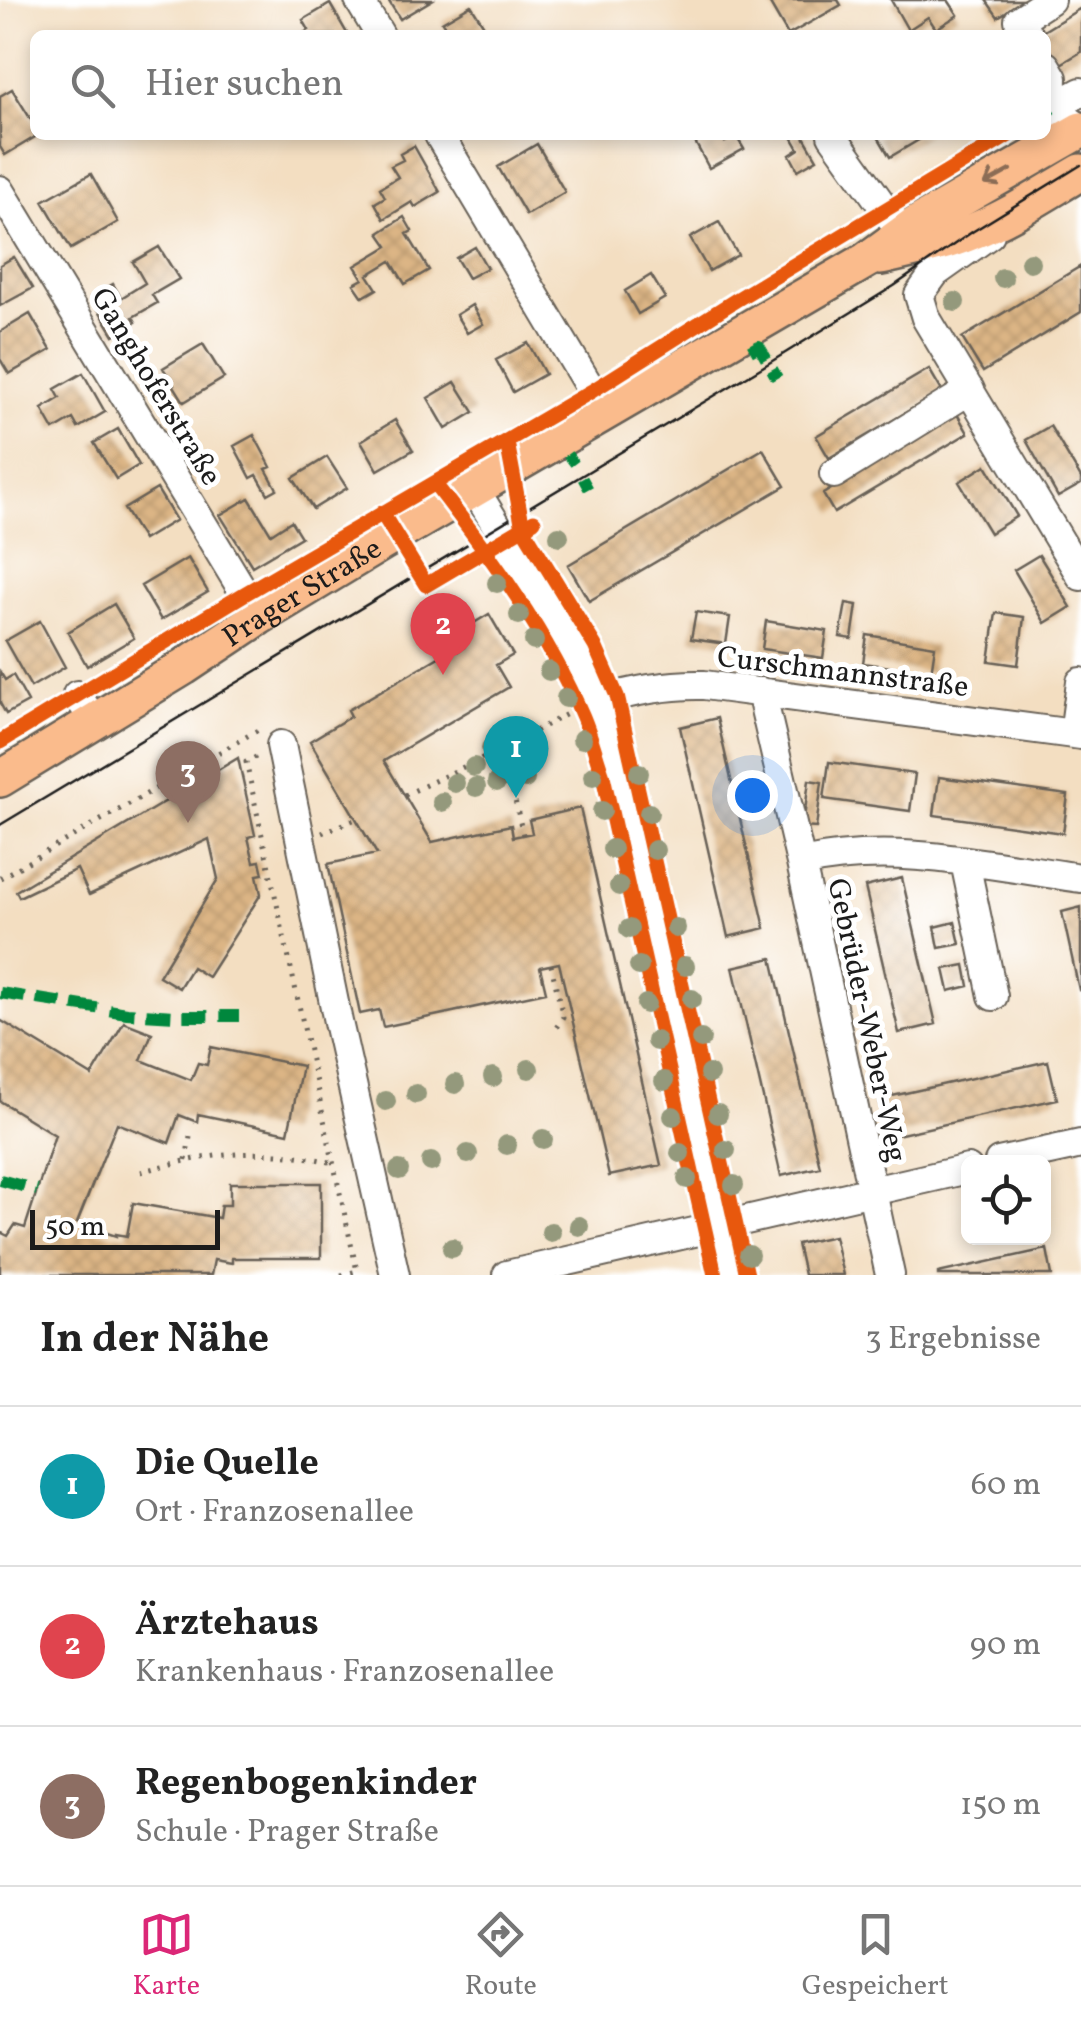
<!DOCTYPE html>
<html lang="de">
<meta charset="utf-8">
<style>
body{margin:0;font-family:Vollkorn,serif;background:#f2f2f2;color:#222}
.controls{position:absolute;right:30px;bottom:30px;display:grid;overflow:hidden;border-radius:15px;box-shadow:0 5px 15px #0003}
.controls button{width:90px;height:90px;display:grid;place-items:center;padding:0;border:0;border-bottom:2px solid #e0e0e0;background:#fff;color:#222;font:50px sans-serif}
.scale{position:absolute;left:30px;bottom:25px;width:190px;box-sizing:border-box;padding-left:10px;border:5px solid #1c1c1c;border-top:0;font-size:28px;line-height:35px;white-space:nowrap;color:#1c1c1c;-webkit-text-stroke:8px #fff;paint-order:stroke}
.you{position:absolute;left:752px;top:795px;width:35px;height:35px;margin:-25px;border:8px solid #fff;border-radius:50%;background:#1a73e8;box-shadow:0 0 0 15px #1a73e833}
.badge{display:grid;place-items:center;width:65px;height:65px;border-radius:50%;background:#db2777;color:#fff;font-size:32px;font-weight:700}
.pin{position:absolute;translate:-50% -82px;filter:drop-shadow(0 2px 5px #0008)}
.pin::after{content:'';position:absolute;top:52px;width:35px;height:30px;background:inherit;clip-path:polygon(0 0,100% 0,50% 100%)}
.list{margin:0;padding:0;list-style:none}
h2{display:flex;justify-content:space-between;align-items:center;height:130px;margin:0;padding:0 40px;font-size:42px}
h2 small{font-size:32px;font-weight:400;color:#767676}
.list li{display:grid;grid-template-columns:65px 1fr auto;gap:30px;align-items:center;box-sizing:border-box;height:160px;padding:0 40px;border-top:2px solid #e0e0e0}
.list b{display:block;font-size:38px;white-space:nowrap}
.list p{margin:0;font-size:32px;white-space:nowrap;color:#767676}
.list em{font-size:32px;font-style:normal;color:#767676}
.icon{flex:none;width:55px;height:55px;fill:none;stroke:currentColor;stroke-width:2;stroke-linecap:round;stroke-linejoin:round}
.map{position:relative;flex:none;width:1081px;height:1275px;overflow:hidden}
.search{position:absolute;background:#fff;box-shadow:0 5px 15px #0003;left:30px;right:30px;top:30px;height:110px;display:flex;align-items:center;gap:25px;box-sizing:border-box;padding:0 35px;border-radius:15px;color:#767676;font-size:38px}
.sheet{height:610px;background:#fff}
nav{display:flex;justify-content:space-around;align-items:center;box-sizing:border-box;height:140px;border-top:2px solid #e0e0e0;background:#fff;font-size:28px;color:#767676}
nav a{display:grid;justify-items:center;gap:5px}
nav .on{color:#db2777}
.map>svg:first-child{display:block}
.building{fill:url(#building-cross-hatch)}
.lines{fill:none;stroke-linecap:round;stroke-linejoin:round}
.minor-casing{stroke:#676056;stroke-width:32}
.major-casing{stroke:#676056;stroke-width:40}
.path{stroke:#676056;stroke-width:5;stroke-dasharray:2.5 8;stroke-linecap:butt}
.minor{stroke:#fff;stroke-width:28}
.major{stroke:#fabb8c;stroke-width:35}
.tram{stroke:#1c1c1c;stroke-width:2.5}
.quiet{stroke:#00873e;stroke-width:12;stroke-dasharray:25 12;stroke-linecap:butt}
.cycleway-casing{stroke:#fff;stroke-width:21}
.cycleway{stroke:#e8590c;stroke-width:15}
.tree{fill:#94997c}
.oneway{stroke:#8b6c54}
.labels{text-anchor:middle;stroke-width:10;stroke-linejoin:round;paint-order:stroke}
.street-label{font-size:30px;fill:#1c1c1c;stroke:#fff}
</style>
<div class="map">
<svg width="1081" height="1275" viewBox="0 0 1081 1275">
<defs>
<pattern id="building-cross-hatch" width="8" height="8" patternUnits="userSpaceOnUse" patternTransform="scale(2.5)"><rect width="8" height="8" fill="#dcb585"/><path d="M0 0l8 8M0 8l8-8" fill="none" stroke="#bc9b72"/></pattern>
</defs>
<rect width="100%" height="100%" fill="#fff"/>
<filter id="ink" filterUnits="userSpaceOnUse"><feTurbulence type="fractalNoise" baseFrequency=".01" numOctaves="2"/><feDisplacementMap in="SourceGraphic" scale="20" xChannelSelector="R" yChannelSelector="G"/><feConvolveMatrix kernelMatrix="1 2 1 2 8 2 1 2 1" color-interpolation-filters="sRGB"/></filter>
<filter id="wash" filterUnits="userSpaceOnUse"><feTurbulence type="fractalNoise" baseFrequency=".0048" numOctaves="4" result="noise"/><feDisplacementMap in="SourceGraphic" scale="40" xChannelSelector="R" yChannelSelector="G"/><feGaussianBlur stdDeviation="2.25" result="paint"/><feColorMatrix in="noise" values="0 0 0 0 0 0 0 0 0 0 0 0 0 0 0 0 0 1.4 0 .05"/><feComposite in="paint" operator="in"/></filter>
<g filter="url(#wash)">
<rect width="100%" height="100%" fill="#f3dec1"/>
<g id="blocks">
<path class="building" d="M388 0H432L400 19Z
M778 0H838L841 5 788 35 770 4Z
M891 0H948L958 15 936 29 928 17 908 30Z
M986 0H1024L998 17Z
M330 4 348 35H300L309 30 303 20Z
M471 5 486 29 477 35H450L442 22Z
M1081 8V52L1059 65 1046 44V35H1037Z
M12 89 35 126V137L5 155 0 147V96Z
M709 135H721L725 142 736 136 744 149 709 168 695 142Z
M791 135H803L817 159 798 170 790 155 799 149Z
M877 135H927L890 157Z
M537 144 565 192 526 215 498 167Z
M414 146 440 192 415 207 412 202 384 219 375 203 385 197 380 188 398 177 391 166 403 160 400 154Z
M91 174 118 222 71 249 43 201Z
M404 217 412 231 407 234 429 270 405 284 391 261 368 275 377 289 363 297 354 284 363 279 355 266 388 246 379 233Z
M719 222 738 255 709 271 690 238Z
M159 247 179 279 152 295 157 303 133 317 136 322 114 335 91 297 113 284 121 298 145 283 133 262Z
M475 247 487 268 468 278 456 258Z
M14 257 33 288 0 306V265Z
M1081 266V312L983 372 962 338Z
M651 275 665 298 638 314 625 291Z
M472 305 483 324 467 333 456 315Z
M30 314 51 350 9 374 0 359V332Z
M528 343 545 374 513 392 496 360Z
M203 344 224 378 184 402 163 368Z
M929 369 942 391 829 458 816 436Z
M83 373 105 412 78 428 73 419 54 430 42 409 60 398 55 389Z
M455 382 474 412 446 429 428 398Z
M957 414 968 433 834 513 823 494Z
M395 420 413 450 378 470 361 441Z
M1050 426 1081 478V484L1058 497 1026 440Z
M118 429 139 465 116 479 94 443Z
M254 435 271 467 266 469 277 489 268 494 257 475 251 478 234 446Z
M763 449 785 486 589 601 568 565Z
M327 457 347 488 313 509 293 478Z
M986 465 1017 516 990 533 959 482Z
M157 489 176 520 143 540 124 509Z
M249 498 271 534 291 521 301 537 252 566 220 515Z
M1039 555 1071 607 1045 623 1014 570Z
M188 558 208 592 161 620 141 586Z
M846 603 857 605 852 639 840 637Z
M114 604 134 638 87 666 68 632Z
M696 612 730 617 726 644 691 639Z
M996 613 1024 617 1018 665 989 661Z
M489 614 513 655 496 665 509 687 384 761 432 842 511 825 513 837 532 833 529 820 580 808 661 1165 609 1176 559 963 540 967 546 992 383 1027 379 1010 360 1014 328 864 377 854 310 741 351 716 348 710 456 647 458 651 464 647 456 634Z
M40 621 65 667 31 687 5 641Z
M766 621 827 631 823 658 762 649Z
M867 635 935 646 931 673 863 663Z
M0 672 5 680 13 675 28 702 6 714 0 703Z
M717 718 765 928 728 937 680 727Z
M238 758 255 835 248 837 254 862 260 861 263 874 257 875 261 894 208 977 192 967 179 988 159 976 218 879 209 839 89 895 77 869 19 897 16 891Z
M829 762 915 774 910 811 824 799Z
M939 777 1068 795 1063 833 934 815Z
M809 780 822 782 816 828 803 827Z
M902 878 936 1024 899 1033 865 887Z
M1081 907V989L1079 990 1062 912Z
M955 922 960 944 939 948 935 927Z
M772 958 820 1167 781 1176 733 967Z
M965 965 969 986 949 991 944 969Z
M0 1020 92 1076 124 1022 152 1033 141 1060 191 1080 198 1063 207 1065 211 1047 302 1066 288 1133 198 1114 197 1122 179 1115 169 1143 117 1123 77 1223 116 1236V1234L127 1236 133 1203 219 1218 221 1205H230V1183H321V1258H232V1263L214 1260 211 1275H0V1232L8 1236 15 1225 25 1228 55 1135 0 1101Z
M1048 1061 1057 1099 888 1137 879 1099Z
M834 1236 843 1275H804L797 1244Z
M1047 1249 1052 1275H938V1273Z"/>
</g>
</g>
<g filter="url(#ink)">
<use href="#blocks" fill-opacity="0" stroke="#676056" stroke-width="2.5"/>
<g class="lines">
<g class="minor-casing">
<path id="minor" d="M359 0 380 35
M1028 35 1019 20 1050 0
M1046 66 1053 78 1052 108 1081 129
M1052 108 1081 92
M439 135 605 413
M832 135 902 233
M0 190 259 617
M990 234 935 273 919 295 926 318 1081 576
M834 474 970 390
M474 488 580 662 597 701 612 752 730 1275
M761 692 801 863 890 1275
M77 695 95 722
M597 701C634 691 667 684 704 685L1081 735
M1074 734 1081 682
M281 745 338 1022 395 1275
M965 862 993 996
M801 863C893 842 989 865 1081 878
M999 1162 1081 1144
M507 1275 968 1169"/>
</g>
<g class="major-casing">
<g id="major">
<path d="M881 257C911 250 942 244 971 232 1010 217 1045 193 1081 172"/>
<path id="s1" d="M0 779 184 667 259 617 383 542 867 260 915 225 1081 130"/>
</g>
</g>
<path class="path" d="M256 757 246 762 357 1271
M405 795 503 748
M322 833 356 819
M523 835 503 748 567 714
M0 878 258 730 261 732
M551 965 563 1017 554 1031
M186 1160 190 1137
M141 1172C208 1153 265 1146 334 1163
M341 1275 357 1271"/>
<use href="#minor" class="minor"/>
<use href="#major" class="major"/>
<path class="tram" d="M0 825 769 363 894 286 972 232 1081 165"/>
<path class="quiet" d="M1046 112 1052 108
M750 351 759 346 777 378
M567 462 575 456
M581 486 590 481
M0 993 127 1013 176 1016H239
M0 1180 37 1190"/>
<g class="cycleway-casing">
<path id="cycleway" d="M507 442 523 528 595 646 617 696 747 1275
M435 484C489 553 549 636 583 717 591 736 596 756 603 776L715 1275
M382 513 426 585 534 521
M0 742 246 593 592 391 736 300 1009 135"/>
</g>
<use href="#cycleway" class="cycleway"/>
</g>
<g class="tree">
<circle cx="1030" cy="262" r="10"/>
<circle cx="1003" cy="278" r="10"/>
<circle cx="955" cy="302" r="10"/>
<circle cx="559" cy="536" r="10"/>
<circle cx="497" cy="583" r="10"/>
<circle cx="519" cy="615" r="10"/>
<circle cx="534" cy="641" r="10"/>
<circle cx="549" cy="671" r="10"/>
<circle cx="566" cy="698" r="10"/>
<circle cx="582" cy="739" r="10"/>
<circle cx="491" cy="748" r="10"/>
<circle cx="474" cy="767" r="10"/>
<circle cx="639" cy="773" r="10"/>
<circle cx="593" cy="776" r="10"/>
<circle cx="525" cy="779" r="10"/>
<circle cx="497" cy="782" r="10"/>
<circle cx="455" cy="783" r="10"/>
<circle cx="476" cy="787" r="10"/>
<circle cx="442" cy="802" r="10"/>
<circle cx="602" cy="811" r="10"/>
<circle cx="649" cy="813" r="10"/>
<circle cx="612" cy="849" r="10"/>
<circle cx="655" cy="850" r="10"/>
<circle cx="619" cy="886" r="10"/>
<circle cx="676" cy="928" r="10"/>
<circle cx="629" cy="929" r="10"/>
<circle cx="639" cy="966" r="10"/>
<circle cx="685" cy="966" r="10"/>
<circle cx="692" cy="999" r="10"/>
<circle cx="646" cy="1004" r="10"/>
<circle cx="701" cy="1039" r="10"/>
<circle cx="656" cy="1041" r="10"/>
<circle cx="529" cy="1069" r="10"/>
<circle cx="709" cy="1074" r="10"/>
<circle cx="493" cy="1077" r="10"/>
<circle cx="664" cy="1081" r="10"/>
<circle cx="455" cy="1084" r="10"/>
<circle cx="416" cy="1094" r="10"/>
<circle cx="386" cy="1101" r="10"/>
<circle cx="718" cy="1114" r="10"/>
<circle cx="673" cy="1116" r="10"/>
<circle cx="543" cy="1139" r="10"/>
<circle cx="507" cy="1145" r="10"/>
<circle cx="726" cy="1150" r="10"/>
<circle cx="680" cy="1153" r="10"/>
<circle cx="468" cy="1154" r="10"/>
<circle cx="431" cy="1162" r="10"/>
<circle cx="399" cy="1170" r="10"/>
<circle cx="687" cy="1179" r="10"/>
<circle cx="734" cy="1185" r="10"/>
<circle cx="579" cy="1226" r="10"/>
<circle cx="551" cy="1232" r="10"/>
<circle cx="452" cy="1248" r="10"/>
<circle cx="749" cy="1255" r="10"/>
</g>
<defs><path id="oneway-shaft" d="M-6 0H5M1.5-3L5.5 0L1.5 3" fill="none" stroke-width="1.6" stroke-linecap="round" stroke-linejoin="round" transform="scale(2.5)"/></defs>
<use class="oneway" href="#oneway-shaft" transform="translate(998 177) rotate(151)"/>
</g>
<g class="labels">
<g class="street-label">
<text transform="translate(157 386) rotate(59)" y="10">Ganghoferstraße</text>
<text dy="10" stroke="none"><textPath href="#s1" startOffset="355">Prager Straße</textPath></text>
<text transform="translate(843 671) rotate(7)" y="10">Curschmannstraße</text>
<text transform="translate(868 1020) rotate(78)" y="10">Gebrüder-Weber-Weg</text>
</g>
</g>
</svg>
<div class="controls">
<button><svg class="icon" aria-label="locate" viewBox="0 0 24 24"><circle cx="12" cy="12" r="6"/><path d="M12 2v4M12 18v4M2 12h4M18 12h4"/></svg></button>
</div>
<div class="scale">50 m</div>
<div class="you"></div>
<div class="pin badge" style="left:516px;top:798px;background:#0f9aa8">1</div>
<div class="pin badge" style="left:443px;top:675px;background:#e0444e">2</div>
<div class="pin badge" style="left:188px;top:823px;background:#8d6e63">3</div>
<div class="search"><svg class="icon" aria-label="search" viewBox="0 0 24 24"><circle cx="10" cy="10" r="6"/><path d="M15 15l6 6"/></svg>Hier suchen</div>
</div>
<section class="sheet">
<h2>In der Nähe<small>3 Ergebnisse</small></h2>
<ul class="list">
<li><span class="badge" style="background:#0f9aa8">1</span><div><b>Die Quelle</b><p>Ort · Franzosenallee</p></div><em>60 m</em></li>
<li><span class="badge" style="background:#e0444e">2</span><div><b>Ärztehaus</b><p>Krankenhaus · Franzosenallee</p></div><em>90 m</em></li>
<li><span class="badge" style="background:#8d6e63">3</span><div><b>Regenbogenkinder</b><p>Schule · Prager Straße</p></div><em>150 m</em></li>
</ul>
</section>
<nav>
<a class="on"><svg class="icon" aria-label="map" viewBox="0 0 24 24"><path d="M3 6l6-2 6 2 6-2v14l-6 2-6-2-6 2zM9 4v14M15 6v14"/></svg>Karte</a>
<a><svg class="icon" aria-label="directions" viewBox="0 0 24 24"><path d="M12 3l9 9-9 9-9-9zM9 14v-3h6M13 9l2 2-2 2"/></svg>Route</a>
<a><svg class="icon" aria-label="saved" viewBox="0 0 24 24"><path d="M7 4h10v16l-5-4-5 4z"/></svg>Gespeichert</a>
</nav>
